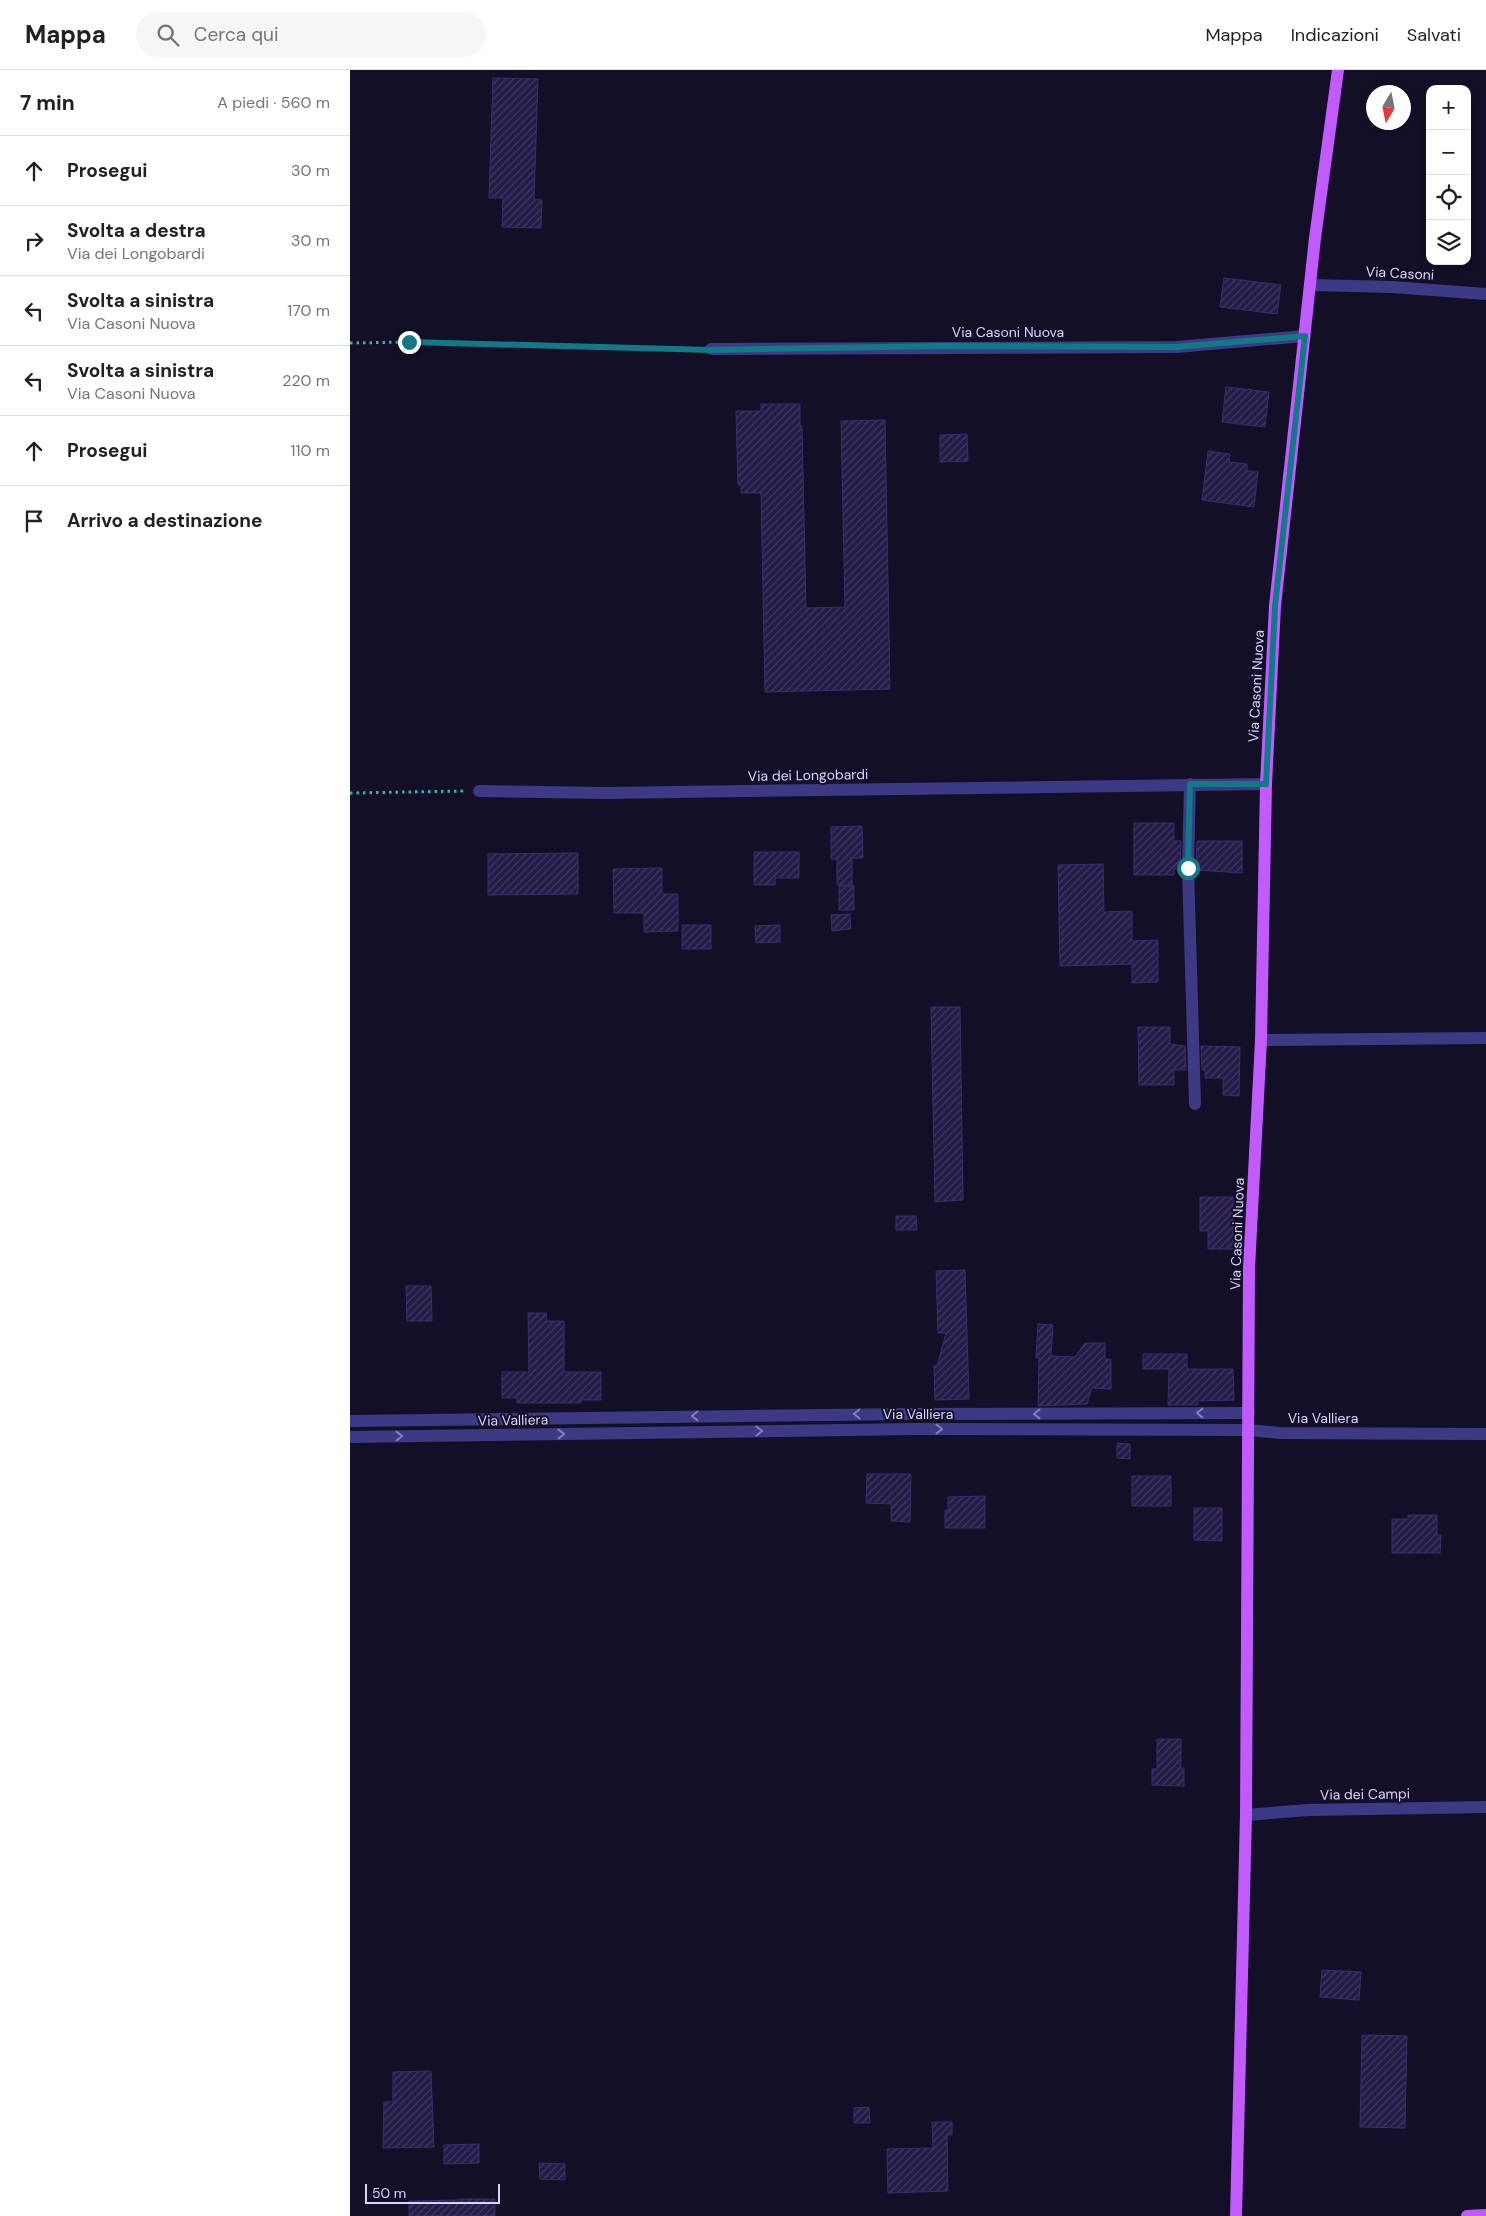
<!DOCTYPE html>
<html lang="it">
<meta charset="utf-8">
<style>
body{margin:0;font-family:"DM Sans",sans-serif;background:#f6f6f6;color:#202124}
.controls{position:absolute;right:15px;top:15px;display:grid;overflow:hidden;border-radius:10px;box-shadow:0 2px 8px #0003}
.controls button{width:45px;height:45px;display:grid;place-items:center;padding:0;border:0;border-bottom:1px solid #e0e0e0;background:#fff;color:#202124;font:25px sans-serif}
.compass{position:absolute;left:1016px;top:15px;width:45px;height:45px;border-radius:50%;background:#fff;box-shadow:0 2px 8px #0003;rotate:190deg}
.scale{position:absolute;left:15px;bottom:12px;width:135px;box-sizing:border-box;padding-left:5px;border:2px solid #d9d4ff;border-top:0;font-size:14px;line-height:18px;white-space:nowrap;color:#d9d4ff;-webkit-text-stroke:4px #130f26;paint-order:stroke}
.stop{position:absolute;width:15px;height:15px;margin:-11px;border:4px solid #127987;border-radius:50%;background:#fff}
.stop.end{background:#127987;border-color:#fff;box-shadow:0 1px 5px #0008}
.list{margin:0;padding:0;list-style:none}
h2{display:flex;justify-content:space-between;align-items:center;height:65px;margin:0;padding:0 20px;font-size:21px}
h2 small{font-size:16px;font-weight:400;color:#757577}
.list li{display:grid;grid-template-columns:32px 1fr auto;gap:15px;align-items:center;box-sizing:border-box;height:70px;padding:0 20px;border-top:1px solid #e0e0e0}
.list b{display:block;font-size:19px;white-space:nowrap}
.list p{margin:0;font-size:16px;white-space:nowrap;color:#757577}
.list em{font-size:16px;font-style:normal;color:#757577}
.icon{flex:none;width:28px;height:28px;fill:none;stroke:currentColor;stroke-width:2;stroke-linecap:round;stroke-linejoin:round}
.map{position:relative;flex:none;width:1136px;height:2146px;overflow:hidden}
header{display:flex;align-items:center;gap:30px;box-sizing:border-box;height:70px;padding:0 25px;background:#fff;border-bottom:1px solid #e0e0e0}
header strong{font-size:24px}
nav{display:flex;gap:28px;margin-inline-start:auto;font-size:18px}
.search{width:350px;height:45px;background:#f6f6f6;display:flex;align-items:center;gap:12px;box-sizing:border-box;padding:0 18px;border-radius:28px;color:#757577;font-size:19px}
main{display:flex}
aside{flex:1;background:#fff}
.map>svg:first-child{display:block}
.building{fill:url(#building-hatch);stroke:#3b2d73}
.lines{fill:none;stroke-linecap:round;stroke-linejoin:round}
.path{stroke:#2fb8b0;stroke-width:3;stroke-dasharray:2.5 4;stroke-linecap:butt}
.minor{stroke:#3d3a85;stroke-width:12}
.major{stroke:#c25bff;stroke-width:12}
.oneway{stroke:#837fbc}
.route{stroke:#127987;stroke-width:6}
.labels{text-anchor:middle;stroke-width:4;stroke-linejoin:round;paint-order:stroke}
.street-label{font-size:14px;fill:#d9d4ff;stroke:#130f26}
</style>
<header>
<strong>Mappa</strong>
<div class="search"><svg class="icon" aria-label="search" viewBox="0 0 24 24"><circle cx="10" cy="10" r="6"/><path d="M15 15l6 6"/></svg>Cerca qui</div>
<nav><a>Mappa</a><a>Indicazioni</a><a>Salvati</a></nav>
</header>
<main>
<aside>
<h2>7 min<small>A piedi · 560 m</small></h2>
<ul class="list">
<li><svg class="icon" aria-label="ahead" viewBox="0 0 24 24"><path d="M12 20V5M6 11l6-6 6 6"/></svg><div><b>Prosegui</b></div><em>30 m</em></li>
<li><svg class="icon" aria-label="right" viewBox="0 0 24 24"><path d="M7 20v-9h11M14 6l5 5-5 5"/></svg><div><b>Svolta a destra</b><p>Via dei Longobardi</p></div><em>30 m</em></li>
<li><svg class="icon" aria-label="left" viewBox="0 0 24 24"><path d="M17 20v-9H6M10 6l-5 5 5 5"/></svg><div><b>Svolta a sinistra</b><p>Via Casoni Nuova</p></div><em>170 m</em></li>
<li><svg class="icon" aria-label="left" viewBox="0 0 24 24"><path d="M17 20v-9H6M10 6l-5 5 5 5"/></svg><div><b>Svolta a sinistra</b><p>Via Casoni Nuova</p></div><em>220 m</em></li>
<li><svg class="icon" aria-label="ahead" viewBox="0 0 24 24"><path d="M12 20V5M6 11l6-6 6 6"/></svg><div><b>Prosegui</b></div><em>110 m</em></li>
<li><svg class="icon" aria-label="arrive" viewBox="0 0 24 24"><path d="M6 21V4h12l-3 4 3 4H6"/></svg><div><b>Arrivo a destinazione</b></div></li>
</ul>
</aside>
<div class="map">
<svg width="1136" height="2146" viewBox="0 0 1136 2146">
<defs>
<pattern id="building-hatch" width="6" height="6" patternUnits="userSpaceOnUse" patternTransform="scale(1.25)"><rect width="6" height="6" fill="#241b47"/><path d="M-1 1l2-2M0 6l6-6M5 7l2-2" fill="none" stroke="#433b63"/></pattern>
</defs>
<rect width="100%" height="100%" fill="#130f26"/>
<path class="building" d="M143 8 188 9 184 129 192 130 191 158 152 157 153 128H139Z
M874 208 931 215 927 244 870 237Z
M876 317 919 322 915 357 872 352Z
M411 334H450V356H452L456 538 495 537 491 351 535 350 540 619 415 622 411 423H391V415H388L386 341H411Z
M617 364 618 391 590 392V365Z
M858 381 880 384 879 392 897 394V401L908 402 904 437 852 430Z
M784 753H824V771H831L830 800 824 799V805H784Z
M512 756 513 788H502V816L487 815V789H481V757Z
M847 771H892V803L846 800Z
M404 782H449V808H425V815H404Z
M228 783V824L138 825V784Z
M753 794 754 842 782 841V871L808 870V912L782 913V894L710 896 708 795Z
M312 798V824H328V861L294 862V843H264L263 799Z
M489 816H504V840H489Z
M500 844 501 859 482 861 481 845Z
M332 855H361V879H332Z
M430 855V872L406 873 405 856Z
M581 937H610L613 1130 585 1132Z
M788 957H820V974L835 976 836 1000H824V1015H789Z
M851 976 890 977 889 1026 873 1025V1008H855V1000H852Z
M850 1127H883V1163L885 1162V1179H858V1161H850Z
M546 1146H566L567 1160H546Z
M615 1200 619 1329 585 1330 584 1296H587L596 1263H588L586 1201Z
M56 1216H81L82 1251H57Z
M178 1243H196L197 1251H214V1302H251V1330H231V1333H167V1328H152V1302H179Z
M688 1254 703 1255 701 1286 725 1287 735 1273H755V1289H761V1319L742 1318 737 1334 688 1336 689 1288H686Z
M793 1284H837V1299H883L884 1330 848 1331V1335H818L819 1299H793Z
M767 1373 780 1374V1389L767 1388Z
M517 1404H561L560 1452 541 1451V1434L516 1433Z
M782 1406H821V1436H782Z
M635 1426V1458H595V1440H598V1427Z
M844 1438H872V1471L844 1470Z
M1058 1445H1087V1465H1091L1090 1483H1042V1449H1058Z
M807 1669H831V1698H834V1716L802 1715V1699H807Z
M972 1900 1011 1902 1009 1930 970 1927Z
M1012 1965 1057 1966 1055 2058 1010 2057Z
M81 2001 84 2077 33 2078 34 2032H43V2002Z
M519 2037 520 2053H504V2038Z
M582 2052H602V2065H597L598 2121 538 2123 537 2079 583 2078Z
M129 2074V2093L94 2094V2075Z
M189 2093 215 2094V2110L190 2109Z
M109 2129H145V2146H59V2131L109 2130Z"/>
<g class="lines">
<path class="path" d="M0 273 59 272 347 279
M0 723 114 721"/>
<path class="minor" d="M962 215 1042 217 1136 224
M361 279 826 277 955 266
M840 714 838 798 845 1034
M129 721 256 723 916 714
M911 970 1136 968
M0 1351 562 1344 899 1343
M0 1367 566 1359 897 1360 930 1363 1136 1364
M896 1745 958 1740 1136 1737"/>
<path class="major" d="M886 2146 896 1745 899 1198 911 970 916 714 925 536 965 168 988 0
M1117 2146 1136 2145"/>
</g>
<defs><path id="oneway-chevron" d="M-2-3.5L2.5 0L-2 3.5" fill="none" stroke-width="1.6" stroke-linecap="round" stroke-linejoin="round" transform="scale(1.25)"/></defs>
<g class="oneway">
<use href="#oneway-chevron" transform="translate(850 1343) rotate(180)"/>
<use href="#oneway-chevron" transform="translate(507 1344) rotate(179)"/>
<use href="#oneway-chevron" transform="translate(687 1344) rotate(180)"/>
<use href="#oneway-chevron" transform="translate(345 1346) rotate(179)"/>
<use href="#oneway-chevron" transform="translate(589 1359)"/>
<use href="#oneway-chevron" transform="translate(409 1361) rotate(-1)"/>
<use href="#oneway-chevron" transform="translate(211 1364) rotate(-1)"/>
<use href="#oneway-chevron" transform="translate(49 1366) rotate(-1)"/>
</g>
<g class="lines">
<path class="route" d="M59 272 361 280 589 276 826 277 955 266 925 536 916 714H840L838 798"/>
</g>
<g class="labels">
<g class="street-label">
<text transform="translate(1050 203) rotate(3)" y="5">Via Casoni</text>
<text x="658" y="267">Via Casoni Nuova</text>
<text transform="translate(906 616) rotate(-87)" y="5">Via Casoni Nuova</text>
<text transform="translate(458 705) rotate(-1)" y="5">Via dei Longobardi</text>
<text transform="translate(887 1164) rotate(-88)" y="5">Via Casoni Nuova</text>
<text x="568" y="1349">Via Valliera</text>
<text x="973" y="1353">Via Valliera</text>
<text transform="translate(163 1350) rotate(-1)" y="5">Via Valliera</text>
<text transform="translate(1015 1724) rotate(-1)" y="5">Via dei Campi</text>
</g>
</g>
</svg>
<div class="controls">
<button>+</button>
<button>−</button>
<button><svg class="icon" aria-label="locate" viewBox="0 0 24 24"><circle cx="12" cy="12" r="6"/><path d="M12 2v4M12 18v4M2 12h4M18 12h4"/></svg></button>
<button><svg class="icon" aria-label="layers" viewBox="0 0 24 24"><path d="M12 4l9 5-9 5-9-5zM3 14l9 5 9-5"/></svg></button>
</div>
<svg class="compass" viewBox="-18 -18 36 36"><path d="M0-13l5 13h-10z" fill="#e53935"/><path d="M0 13l5-13h-10z" fill="#757577"/></svg>
<div class="scale">50 m</div>
<div class="stop" style="left:838px;top:798px"></div>
<div class="stop end" style="left:59px;top:272px"></div>
</div>
</main>
